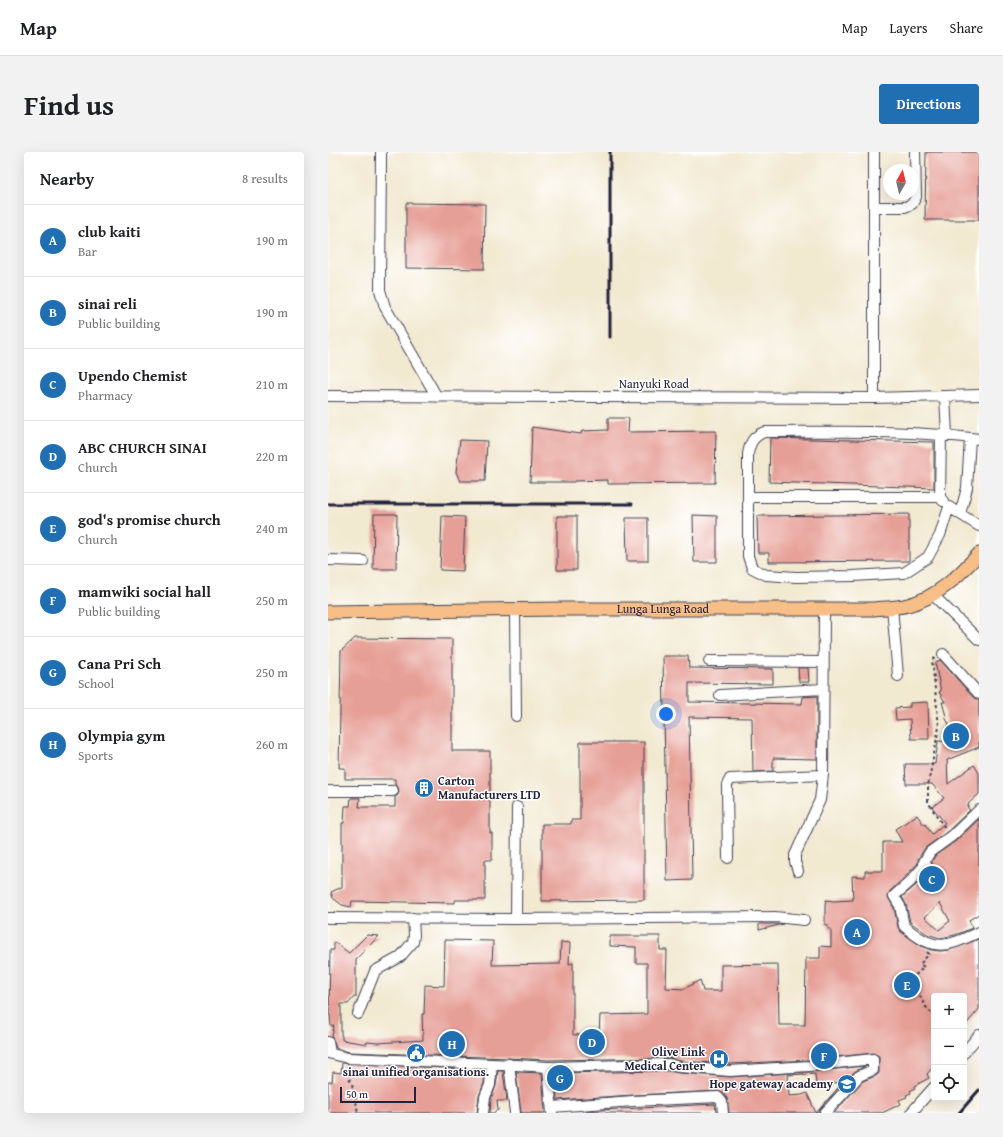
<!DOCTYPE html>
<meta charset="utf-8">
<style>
body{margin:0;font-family:"Gentium Book Plus",serif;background:#f2f2f2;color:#202124}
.controls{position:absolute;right:12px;bottom:12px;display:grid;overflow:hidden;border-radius:4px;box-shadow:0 4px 16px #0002}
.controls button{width:36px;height:36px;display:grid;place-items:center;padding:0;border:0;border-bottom:1px solid #e0e0e0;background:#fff;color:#202124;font:20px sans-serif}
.compass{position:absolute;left:555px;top:12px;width:36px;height:36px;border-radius:50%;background:#fff;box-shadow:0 4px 16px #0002;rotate:8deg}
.scale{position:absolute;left:12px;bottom:10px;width:76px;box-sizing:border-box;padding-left:4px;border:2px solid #22223b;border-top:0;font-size:11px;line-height:14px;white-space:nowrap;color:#22223b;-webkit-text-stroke:3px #fff;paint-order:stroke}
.you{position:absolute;left:338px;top:562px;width:14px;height:14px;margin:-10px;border:3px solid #fff;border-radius:50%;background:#1a73e8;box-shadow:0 0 0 6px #1a73e833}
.badge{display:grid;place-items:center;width:26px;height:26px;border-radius:50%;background:#1f6fb2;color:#fff;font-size:13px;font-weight:700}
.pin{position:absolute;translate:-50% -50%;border:2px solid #fff;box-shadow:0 1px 4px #0006}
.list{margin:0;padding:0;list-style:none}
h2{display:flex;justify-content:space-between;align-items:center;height:52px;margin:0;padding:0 16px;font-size:17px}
h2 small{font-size:13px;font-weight:400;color:#757577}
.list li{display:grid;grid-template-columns:26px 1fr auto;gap:12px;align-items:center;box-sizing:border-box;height:72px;padding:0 16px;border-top:1px solid #e0e0e0}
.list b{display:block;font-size:15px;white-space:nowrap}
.list p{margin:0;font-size:13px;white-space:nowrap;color:#757577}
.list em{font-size:13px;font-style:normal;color:#757577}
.icon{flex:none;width:22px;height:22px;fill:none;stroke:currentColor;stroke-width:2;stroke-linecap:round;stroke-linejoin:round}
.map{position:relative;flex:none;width:651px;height:961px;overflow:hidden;border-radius:4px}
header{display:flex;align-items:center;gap:24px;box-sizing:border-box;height:56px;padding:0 20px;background:#fff;border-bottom:1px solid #e0e0e0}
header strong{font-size:19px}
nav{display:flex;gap:22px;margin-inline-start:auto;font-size:14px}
.intro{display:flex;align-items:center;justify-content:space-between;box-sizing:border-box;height:96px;padding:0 24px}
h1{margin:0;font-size:28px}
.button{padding:10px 18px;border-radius:4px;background:#1f6fb2;color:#fff;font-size:14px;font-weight:700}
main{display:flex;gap:24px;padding:0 24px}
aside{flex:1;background:#fff;border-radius:4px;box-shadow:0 4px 16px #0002}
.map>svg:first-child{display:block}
.building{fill:#e69f96;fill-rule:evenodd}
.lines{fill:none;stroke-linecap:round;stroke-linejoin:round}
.minor-casing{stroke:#414052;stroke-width:12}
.major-casing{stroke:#414052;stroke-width:15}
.path{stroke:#414052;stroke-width:2;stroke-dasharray:3 3;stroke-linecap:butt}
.minor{stroke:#fff;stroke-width:10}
.major{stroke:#f7be87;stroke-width:13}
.rail{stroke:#22223b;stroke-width:3}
.labels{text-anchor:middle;stroke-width:3;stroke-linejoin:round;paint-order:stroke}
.street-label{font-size:12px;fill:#22223b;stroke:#fff}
.poi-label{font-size:12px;font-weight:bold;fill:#22223b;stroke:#fff;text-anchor:end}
</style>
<header>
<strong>Map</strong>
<nav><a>Map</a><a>Layers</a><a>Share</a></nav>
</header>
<div class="intro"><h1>Find us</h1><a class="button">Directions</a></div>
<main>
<aside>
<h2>Nearby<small>8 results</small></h2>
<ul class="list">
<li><span class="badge">A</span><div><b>club kaiti</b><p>Bar</p></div><em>190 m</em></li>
<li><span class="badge">B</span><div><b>sinai reli</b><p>Public building</p></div><em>190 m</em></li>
<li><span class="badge">C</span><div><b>Upendo Chemist</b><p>Pharmacy</p></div><em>210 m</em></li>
<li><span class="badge">D</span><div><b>ABC CHURCH SINAI</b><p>Church</p></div><em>220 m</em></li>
<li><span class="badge">E</span><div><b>god's promise church</b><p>Church</p></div><em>240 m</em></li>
<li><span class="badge">F</span><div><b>mamwiki social hall</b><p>Public building</p></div><em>250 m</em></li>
<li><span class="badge">G</span><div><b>Cana Pri Sch</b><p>School</p></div><em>250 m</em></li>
<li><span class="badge">H</span><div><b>Olympia gym</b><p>Sports</p></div><em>260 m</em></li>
</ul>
</aside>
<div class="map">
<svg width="651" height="961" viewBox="0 0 651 961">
<rect width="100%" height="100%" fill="#fff"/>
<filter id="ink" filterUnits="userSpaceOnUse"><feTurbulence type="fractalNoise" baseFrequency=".025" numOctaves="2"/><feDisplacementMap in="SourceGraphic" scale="8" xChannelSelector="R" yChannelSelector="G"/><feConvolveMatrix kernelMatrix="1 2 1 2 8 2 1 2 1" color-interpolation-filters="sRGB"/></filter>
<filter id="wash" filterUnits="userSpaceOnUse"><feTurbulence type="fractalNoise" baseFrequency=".012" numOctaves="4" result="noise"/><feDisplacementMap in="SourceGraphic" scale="16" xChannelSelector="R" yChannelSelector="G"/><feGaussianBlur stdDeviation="0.9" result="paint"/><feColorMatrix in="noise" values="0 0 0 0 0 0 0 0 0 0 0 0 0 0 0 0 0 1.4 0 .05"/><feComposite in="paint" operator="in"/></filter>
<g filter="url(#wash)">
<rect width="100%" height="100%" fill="#f2e9d1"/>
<g id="blocks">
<path class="building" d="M598 0H651V68H597Z
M78 51 157 52 156 117 78 116Z
M280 266H301L300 280 388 279 387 331 280 332V328L246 329V330H202L204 275 253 282 254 279 280 278Z
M442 286 606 290V336L441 330Z
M132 288 159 289 157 329H132L128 320Z
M46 362H69L68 417H45Z
M581 362V409L441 410V401H430L429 364Z
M365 363 389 364V410H366Z
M114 364 137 365 135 419 112 418Z
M229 364H249V418H229Z
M298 366H320V409H299Z
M27 486 124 487V599H162V681H164V708H157V748H127V751L24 749 23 755 14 753 5 746 3 740 14 735V671H16L17 654H22L23 646H32L31 655H67V645L70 643 71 639 70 635 67 633V627H17V616H11L13 499Z
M335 504H360L361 516 445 517V532L361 531V550L474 552 475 545 489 544V607L445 606V619L425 620 424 566 361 565 364 728 339 729Z
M612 508 646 546 651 548V595L619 608 620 632 646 613 651 621V642L640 652 641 654 639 655 642 658 620 679 597 696 590 707V711L577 725 562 739 560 745 566 756 570 775 572 779 593 794 603 798 612 799 621 798 651 787V857L636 875V844H606V914L599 922 601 926 586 934 587 936 582 939 583 941 578 943 579 945 571 948 573 952 554 961H506L535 929 548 924 551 921V904L545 901 480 908 402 912 353 909 341 906 220 908 181 906 21 900 8 896 4 885 6 874H3L2 863H1L2 798H6V790L21 801 39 783 51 784 28 807V845H26L20 852H13V883L14 884V888L39 892V890L50 891 95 888 94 862H96L97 833 116 834 117 788 165 789 164 813 232 812 233 790 242 791 241 812 245 811V883L271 882 272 863 319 862V811H308V795L282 794V784H332V798H339L338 836 356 837 372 828 375 839H393V813L450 812 451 873H477L478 806H492V794L503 795V777H500V773H497V753L498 748 506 749 525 748 524 724 537 725V719H555V690H574L567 677 589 663 596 673 597 672 604 682 617 671 604 655 616 646 604 632H578L577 612H607L610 589 626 590 619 575 622 574 617 565 618 564 614 550H617L611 540 613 539 607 511Z
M470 516H480L481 530H471Z
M600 550 601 587H583L582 567 568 568 567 556 582 555V551Z
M252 590H316V748L214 749V672H243V668H252Z
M651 667V762L641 768 644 776 627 783 612 786 599 782 582 770 578 752 574 745 587 734 603 716 604 713V709L607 704 628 689ZM612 751 622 769 611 778 597 765Z
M431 772H455L431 778Z
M14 911 157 918 156 931 151 944 149 961H0V930H4L5 920 13 921Z
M537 914 526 920 492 957 491 961H401L399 946 395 941 390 939 305 943 229 948 227 921 340 919 351 921 402 925 481 920ZM476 922V923L487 922 488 933 515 930 488 961 479 941 474 943 461 944 460 923Z
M170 919H175L179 949H169L170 958 167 959V961H162L163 947 168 934Z
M188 920 214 921 217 961H193Z
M387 952 388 961H255V959Z"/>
</g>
</g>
<g filter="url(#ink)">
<use href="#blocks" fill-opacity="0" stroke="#414052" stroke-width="1"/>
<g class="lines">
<g class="minor-casing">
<path id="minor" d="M53 0 52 138 57 155 109 245
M546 55H577L584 52 588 45 587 0
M0 244 546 246 651 243
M617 244 619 283
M546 246V0
M613 282 612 345 615 349
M651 287C580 277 507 280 436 280 425 285 422 290 420 302V404L424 416 438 423 468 425 525 424 576 421 600 405 612 383 621 355 651 374
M420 345H612
M632 362 639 336 642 286
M0 408 35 409
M605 443 651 488
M564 455 570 524
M187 458 188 564
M615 502 651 542
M381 509 495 510
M392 543 495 537
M0 639H65
M651 658 624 684 602 700 596 710 598 712 582 730 566 744 572 754 576 774C606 800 617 796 651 780
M400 706 399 633 402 627 495 623
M470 719 467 710V703L492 648 495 623 496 457
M0 766 188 767 447 765 476 768
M188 767 189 655
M30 862 47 819 72 805 85 790 86 783 85 766
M0 890 2 901
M0 901 20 906 188 913 220 915 341 912 352 915 402 919 481 914 545 907V918L531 924 497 961
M636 901 651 883
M181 912 187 961
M220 915 224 961
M224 955 305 949 390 945 394 950 395 961
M155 961 157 945 162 933 164 912
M583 961 606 935"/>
</g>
<g class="major-casing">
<g id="major">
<path id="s1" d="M0 460 235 457H546C557 456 569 456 580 453 610 445 630 424 651 402"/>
</g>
</g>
<path class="path" d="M607 506 604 508 611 575 600 633V650L612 669 618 677
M599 800 601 802 592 812 596 815 581 829 591 842 597 854 606 864
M20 915 21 926 26 938 30 961"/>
<use href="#minor" class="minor"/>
<use href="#major" class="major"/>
<path class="rail" d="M282 185V0
M0 352H304
M631 961 651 938"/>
</g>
</g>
<defs>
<g id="building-disc" transform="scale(1)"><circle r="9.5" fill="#1f6fb2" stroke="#fff"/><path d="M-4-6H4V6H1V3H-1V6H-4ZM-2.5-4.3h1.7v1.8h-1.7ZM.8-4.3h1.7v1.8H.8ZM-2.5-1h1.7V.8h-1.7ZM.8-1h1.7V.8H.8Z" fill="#fff"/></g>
<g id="civic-disc" transform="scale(1)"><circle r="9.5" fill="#1f6fb2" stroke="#fff"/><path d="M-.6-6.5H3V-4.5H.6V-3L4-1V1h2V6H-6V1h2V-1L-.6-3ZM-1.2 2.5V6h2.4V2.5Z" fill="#fff"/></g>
<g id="hospital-disc" transform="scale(1)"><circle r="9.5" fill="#1f6fb2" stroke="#fff"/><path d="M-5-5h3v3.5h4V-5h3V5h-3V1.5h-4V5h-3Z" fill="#fff"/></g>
<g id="school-disc" transform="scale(1)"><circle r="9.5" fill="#1f6fb2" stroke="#fff"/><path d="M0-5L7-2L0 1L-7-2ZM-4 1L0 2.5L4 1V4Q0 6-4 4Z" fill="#fff"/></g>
</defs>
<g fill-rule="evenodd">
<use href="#building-disc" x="96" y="636"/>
<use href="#civic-disc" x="88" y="901"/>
<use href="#hospital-disc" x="391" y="907"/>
<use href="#school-disc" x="519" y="932"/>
</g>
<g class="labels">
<g class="street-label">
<text x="326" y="236">Nanyuki Road</text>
<text dy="4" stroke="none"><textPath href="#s1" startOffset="335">Lunga Lunga Road</textPath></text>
</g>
<g class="poi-label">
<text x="110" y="633" text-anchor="start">Carton<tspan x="110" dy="14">Manufacturers LTD</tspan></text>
<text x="377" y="904">Olive Link<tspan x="377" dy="14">Medical Center</tspan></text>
<text x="88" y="924" text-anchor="middle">sinai unified organisations.</text>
<text x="505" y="936">Hope gateway academy</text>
</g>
</g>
</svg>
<div class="controls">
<button>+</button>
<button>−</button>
<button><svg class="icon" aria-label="locate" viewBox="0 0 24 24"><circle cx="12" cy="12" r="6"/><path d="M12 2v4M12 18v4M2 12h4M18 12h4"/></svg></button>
</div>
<svg class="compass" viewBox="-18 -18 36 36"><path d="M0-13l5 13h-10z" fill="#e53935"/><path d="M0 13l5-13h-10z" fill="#757577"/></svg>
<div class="scale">50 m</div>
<div class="you"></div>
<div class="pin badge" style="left:529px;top:780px">A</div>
<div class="pin badge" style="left:628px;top:584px">B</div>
<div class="pin badge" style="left:604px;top:727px">C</div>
<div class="pin badge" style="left:264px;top:890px">D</div>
<div class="pin badge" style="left:579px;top:833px">E</div>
<div class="pin badge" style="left:496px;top:904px">F</div>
<div class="pin badge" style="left:232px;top:926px">G</div>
<div class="pin badge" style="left:124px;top:892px">H</div>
</div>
</main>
